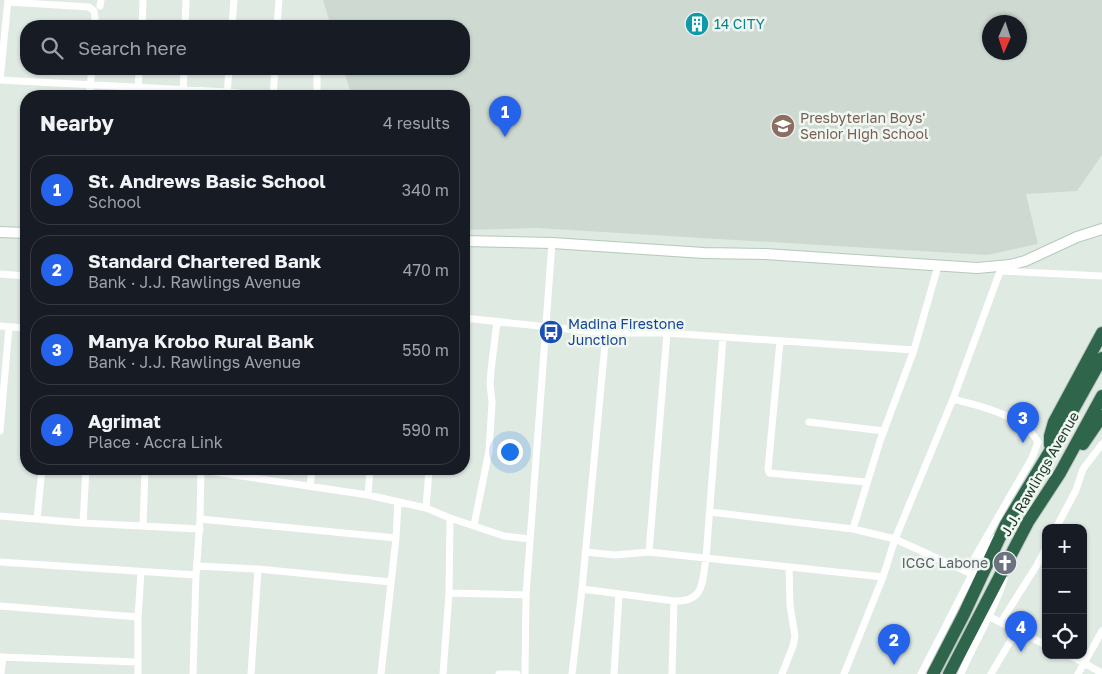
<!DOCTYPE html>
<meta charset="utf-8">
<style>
body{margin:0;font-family:"Golos Text",sans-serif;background:#242831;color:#f1f3f6}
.controls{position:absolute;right:15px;bottom:15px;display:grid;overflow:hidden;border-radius:10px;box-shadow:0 1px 4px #0004}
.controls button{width:45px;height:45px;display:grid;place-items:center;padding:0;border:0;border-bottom:1px solid #363941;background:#171b24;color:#f1f3f6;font:25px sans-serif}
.compass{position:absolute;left:982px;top:15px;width:45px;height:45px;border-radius:50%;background:#171b24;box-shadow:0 1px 4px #0004;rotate:183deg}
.you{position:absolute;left:509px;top:451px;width:18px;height:18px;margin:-12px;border:4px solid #fff;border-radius:50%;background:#1a73e8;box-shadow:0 0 0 8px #1a73e833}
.badge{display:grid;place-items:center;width:32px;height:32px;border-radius:50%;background:#2563eb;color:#fff;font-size:16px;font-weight:700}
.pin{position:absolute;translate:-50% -41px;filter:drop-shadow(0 1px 2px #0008)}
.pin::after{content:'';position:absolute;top:26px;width:18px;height:15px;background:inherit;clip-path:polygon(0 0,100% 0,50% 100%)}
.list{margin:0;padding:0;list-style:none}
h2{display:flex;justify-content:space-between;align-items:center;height:65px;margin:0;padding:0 20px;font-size:21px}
h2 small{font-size:16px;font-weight:400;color:#9ea1a6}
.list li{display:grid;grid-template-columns:32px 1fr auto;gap:15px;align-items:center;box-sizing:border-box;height:70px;margin:0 10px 10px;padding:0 10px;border:1px solid #363941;border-radius:20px}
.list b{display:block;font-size:19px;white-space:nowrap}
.list p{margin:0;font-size:16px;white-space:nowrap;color:#9ea1a6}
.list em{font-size:16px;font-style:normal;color:#9ea1a6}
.icon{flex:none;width:28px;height:28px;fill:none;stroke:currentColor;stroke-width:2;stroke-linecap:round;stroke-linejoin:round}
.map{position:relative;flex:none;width:1102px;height:674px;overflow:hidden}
.search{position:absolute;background:#171b24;box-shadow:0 1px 4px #0004;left:20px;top:20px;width:450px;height:55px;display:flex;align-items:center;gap:12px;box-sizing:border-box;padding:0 18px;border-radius:20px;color:#9ea1a6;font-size:19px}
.panel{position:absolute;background:#171b24;box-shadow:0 1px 4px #0004;left:20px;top:90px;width:450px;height:385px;border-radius:20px}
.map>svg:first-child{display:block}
.built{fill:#cedad1;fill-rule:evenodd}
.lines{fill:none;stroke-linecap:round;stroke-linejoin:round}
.secondary-casing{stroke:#b3c9bb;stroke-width:12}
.highway-casing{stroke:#bcc4c0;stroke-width:14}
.street{stroke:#fff;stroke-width:7}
.secondary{stroke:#fff;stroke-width:10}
.highway{stroke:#2e654b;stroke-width:12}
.labels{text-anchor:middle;stroke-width:5;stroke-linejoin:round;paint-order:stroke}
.culture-label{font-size:14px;fill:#0d838f;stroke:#f0f7f1;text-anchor:start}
.education-label{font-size:14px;fill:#785e54;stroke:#f0f7f1;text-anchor:start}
.transit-label{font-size:14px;fill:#164399;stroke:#f0f7f1;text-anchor:start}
.street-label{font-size:14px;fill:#213a2c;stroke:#f0f7f1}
.worship-label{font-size:14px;fill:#5b616d;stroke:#f0f7f1;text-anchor:end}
</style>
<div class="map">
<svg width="1102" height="674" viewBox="0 0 1102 674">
<rect width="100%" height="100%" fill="#dfeae2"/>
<path class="built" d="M323 0H1102V155L1077 191 1026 194 1038 244 987 255 536 228 464 230V96H352L343 69H464V26H331ZM990 22H1020V52H990Z"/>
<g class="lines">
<g class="secondary-casing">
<path id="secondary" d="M0 232 26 233
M464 241 552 243 704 253 765 254 977 268 1010 265 1025 261 1077 237 1102 229"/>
</g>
<g class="highway-casing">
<path id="highway" d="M1083 444 1102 416
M1050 445V436L1054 422 1102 333
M933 674 964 614 1006 524 1050 451 1102 358
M949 674 1028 522 1060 473 1102 396"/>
</g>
<path class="street" d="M8 2 89 7 94 11 96 26
M100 6 101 0
M142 26 143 0
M185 26 186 0
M232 26 234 0
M277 26 279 0
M317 69V96
M0 80 228 92 266 96
M0 80 8 0
M89 96 92 69
M138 96 139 69
M183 96 184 69
M227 96 229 69
M273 96 275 69
M1001 271 1102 276
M0 274 26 276
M464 318 606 333H667L914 350
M0 326 26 328
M606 333 582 589 674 601
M780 341 768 469 769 473 866 482
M953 399C980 406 1024 416 1038 442L1032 458 967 571
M809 422 884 431
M0 431 9 327
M201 470 368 495 426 508 450 518 504 536 530 539
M310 486 312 469
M368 495 370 469
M426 508 429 469
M710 512 853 529 895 539 972 574
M0 516 83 523 200 529
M37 519 42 469
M200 519 396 538
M83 523 86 469
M474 525 489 451 492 402 490 384 491 370 497 322
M143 526 145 469
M1056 528 1076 490 1083 469 1102 444
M853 529 880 441 914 350 938 266
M585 552 615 555 649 552 883 577
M649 552 667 333
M0 562 196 575
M197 566 258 569 391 582
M449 593 526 595
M0 606 138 617
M990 617 1046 645
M1001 622 1037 565 1046 548
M1069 655 1102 673
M0 657 137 662
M1 674 3 657
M138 674V617L141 572
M193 674 196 575 200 519 201 469
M251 674 258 569
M381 674 396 538 398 502
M443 674 449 593 450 518
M499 674H517
M525 674 526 595 552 243
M572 674 582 589
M614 674 619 594
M672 674 674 601C705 602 702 582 706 558L723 337
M782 674 793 646 795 636 790 605 789 567
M844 674 883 577 895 539 953 399 1002 266
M921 674 982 555 995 538
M961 674C974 642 994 613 1004 579
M991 674 1017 630
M1078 674 1102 631"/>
<use href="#secondary" class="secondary"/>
<use href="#highway" class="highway"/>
</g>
<defs>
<g id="building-disc" transform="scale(1.25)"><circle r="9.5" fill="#0f9aa8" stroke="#f0f7f1"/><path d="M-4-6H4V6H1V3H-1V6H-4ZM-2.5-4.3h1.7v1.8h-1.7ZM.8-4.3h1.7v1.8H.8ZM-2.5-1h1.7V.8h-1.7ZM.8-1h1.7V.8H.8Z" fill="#fff"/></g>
<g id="school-disc" transform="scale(1.25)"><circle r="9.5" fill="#8d6e63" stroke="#f0f7f1"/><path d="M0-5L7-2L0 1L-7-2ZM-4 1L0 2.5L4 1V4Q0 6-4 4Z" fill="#fff"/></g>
<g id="bus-disc" transform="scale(1.25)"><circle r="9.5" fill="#1a4fb4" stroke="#f0f7f1"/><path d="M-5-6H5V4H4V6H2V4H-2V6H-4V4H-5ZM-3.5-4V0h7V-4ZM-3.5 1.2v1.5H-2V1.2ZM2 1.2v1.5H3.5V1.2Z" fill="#fff"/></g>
<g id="church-disc" transform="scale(1.25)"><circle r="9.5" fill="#6b7280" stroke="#f0f7f1"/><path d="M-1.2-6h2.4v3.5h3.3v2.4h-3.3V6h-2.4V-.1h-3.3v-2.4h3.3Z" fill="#fff"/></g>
</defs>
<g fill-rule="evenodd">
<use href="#building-disc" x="697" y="24"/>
<use href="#school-disc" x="783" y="126"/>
<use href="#bus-disc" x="551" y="332"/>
<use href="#church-disc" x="1005" y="563"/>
</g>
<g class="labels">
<g class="culture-label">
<text x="714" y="29">14 CITY</text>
</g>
<g class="education-label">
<text x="800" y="123">Presbyterian Boys'<tspan x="800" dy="16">Senior High School</tspan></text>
</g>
<g class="transit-label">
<text x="568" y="329">Madina Firestone<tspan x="568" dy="16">Junction</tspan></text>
</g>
<g class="street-label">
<text transform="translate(1040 474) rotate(-60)" y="5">J.J. Rawlings Avenue</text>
</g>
<g class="worship-label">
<text x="988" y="568">ICGC Labone</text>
</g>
</g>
</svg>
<div class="controls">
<button>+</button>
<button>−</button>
<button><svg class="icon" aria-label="locate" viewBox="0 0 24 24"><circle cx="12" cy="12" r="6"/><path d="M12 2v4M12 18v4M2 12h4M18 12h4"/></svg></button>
</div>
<svg class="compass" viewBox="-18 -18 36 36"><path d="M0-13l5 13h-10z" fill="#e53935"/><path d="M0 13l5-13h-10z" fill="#9ea1a6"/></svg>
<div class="you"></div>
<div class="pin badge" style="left:505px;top:137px">1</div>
<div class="pin badge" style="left:894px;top:665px">2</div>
<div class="pin badge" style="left:1023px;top:443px">3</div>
<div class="pin badge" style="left:1021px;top:652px">4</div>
<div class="search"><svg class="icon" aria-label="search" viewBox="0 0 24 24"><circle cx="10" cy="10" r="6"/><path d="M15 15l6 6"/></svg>Search here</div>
<section class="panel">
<h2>Nearby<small>4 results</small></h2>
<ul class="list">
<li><span class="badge">1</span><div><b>St. Andrews Basic School</b><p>School</p></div><em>340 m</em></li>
<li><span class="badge">2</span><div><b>Standard Chartered Bank</b><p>Bank · J.J. Rawlings Avenue</p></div><em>470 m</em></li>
<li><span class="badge">3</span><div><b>Manya Krobo Rural Bank</b><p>Bank · J.J. Rawlings Avenue</p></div><em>550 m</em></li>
<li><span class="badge">4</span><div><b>Agrimat</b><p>Place · Accra Link</p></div><em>590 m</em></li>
</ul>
</section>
</div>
